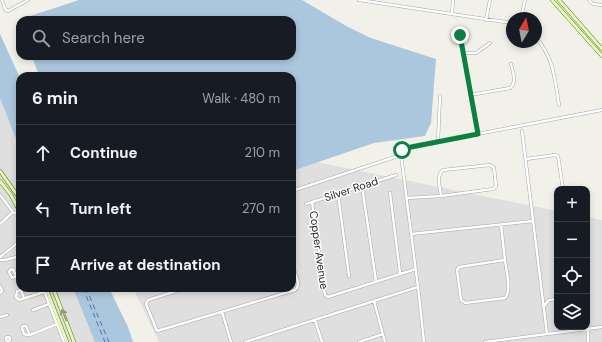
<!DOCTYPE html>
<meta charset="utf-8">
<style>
body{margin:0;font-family:"DM Sans",sans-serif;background:#20242c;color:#f1f3f6}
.controls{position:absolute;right:12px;bottom:12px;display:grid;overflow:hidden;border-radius:8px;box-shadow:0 2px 6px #0003}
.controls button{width:36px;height:36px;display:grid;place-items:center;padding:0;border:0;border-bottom:1px solid #363941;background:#171b24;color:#f1f3f6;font:20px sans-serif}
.compass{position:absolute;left:506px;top:12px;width:36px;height:36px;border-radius:50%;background:#171b24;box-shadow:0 2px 6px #0003;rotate:10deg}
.stop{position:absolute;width:12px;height:12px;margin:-9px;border:3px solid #0b8043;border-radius:50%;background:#fff}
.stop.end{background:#0b8043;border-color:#fff;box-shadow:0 1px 4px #0008}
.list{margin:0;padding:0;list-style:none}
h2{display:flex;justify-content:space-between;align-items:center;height:52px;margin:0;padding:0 16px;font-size:17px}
h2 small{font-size:13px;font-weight:400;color:#9ea1a6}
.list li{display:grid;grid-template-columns:26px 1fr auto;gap:12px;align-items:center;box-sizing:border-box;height:56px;padding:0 16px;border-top:1px solid #363941}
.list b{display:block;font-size:15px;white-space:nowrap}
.list em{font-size:13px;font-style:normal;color:#9ea1a6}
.icon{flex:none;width:22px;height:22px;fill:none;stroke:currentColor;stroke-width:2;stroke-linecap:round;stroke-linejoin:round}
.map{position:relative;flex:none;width:602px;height:342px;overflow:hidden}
.search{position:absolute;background:#171b24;box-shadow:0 2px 6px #0003;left:16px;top:16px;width:280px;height:44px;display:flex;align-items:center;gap:10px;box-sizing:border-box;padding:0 14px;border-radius:12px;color:#9ea1a6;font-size:15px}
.panel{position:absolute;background:#171b24;box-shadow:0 2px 6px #0003;left:16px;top:72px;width:280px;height:220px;border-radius:12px}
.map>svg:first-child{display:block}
.residential{fill:#e0dfdf}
.water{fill:#abc7dd}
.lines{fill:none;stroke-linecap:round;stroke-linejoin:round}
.ferry{stroke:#506bb0;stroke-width:1;stroke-dasharray:5 4;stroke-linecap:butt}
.street-casing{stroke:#a6a6a6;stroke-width:3.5}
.secondary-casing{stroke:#557a08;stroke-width:4}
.street{stroke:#fff;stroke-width:2.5}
.secondary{stroke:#e9f8c1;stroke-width:3}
.oneway{stroke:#8f9879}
.route{stroke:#0b8043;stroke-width:5}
.labels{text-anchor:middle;stroke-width:3;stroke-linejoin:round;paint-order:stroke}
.street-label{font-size:11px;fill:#222;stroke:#fff}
</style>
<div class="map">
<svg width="602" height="342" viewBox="0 0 602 342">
<rect width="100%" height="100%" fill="#f2f1e9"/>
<path class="residential" d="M0 95 20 148V288H74L95 342H0Z
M292 157 557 211V327H587V217L602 220V342H159L133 288H292Z"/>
<path class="water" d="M79 0H302L348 27 371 38 436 59 431 123 425 136 374 143 292 171V76H39L32 56H292V20H24L30 16Z
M0 34 20 78V149L0 98Z
M73 288H109L128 327 133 342H95Z"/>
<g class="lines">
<path class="ferry" d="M83 288 105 342
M86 288 109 342"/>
<g class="street-casing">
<path id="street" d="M2 0 5 9 8 11 28 0
M359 0 512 23
M589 0 593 4 602 5
M452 14 453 0
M521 18 525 0
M486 20 490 0
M460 35 478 134
M536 38C554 57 555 81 559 105
M463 53H476L490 43
M470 95 510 88C517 83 513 72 511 64
M522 131 547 334
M438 141 440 96
M526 159 555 155 558 156 563 189
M362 186 376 281
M292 191 401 155
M390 193 400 273
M338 194 349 276
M0 195 13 212 20 215
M407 198 441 196 493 189 496 186 494 168 490 165 443 170C436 176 440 187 441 196
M312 202 325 295 328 297 416 269
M306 204 396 175
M0 224 13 212
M501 225 505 260
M411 234 533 221
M0 257 20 241
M0 260H5L20 256
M505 260C506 270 512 290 505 298L465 303 461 300 457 270 459 267Z
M16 276 13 269 10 270 9 272 12 278 20 275
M0 286 2 291 0 293
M43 288 64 342
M186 288 148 300 146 304 157 331 295 290C302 285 294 272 292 264
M24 298 21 290 17 291 16 297 19 300 44 292
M374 301 385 342
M544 306 549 300 557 299
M33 310 49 304
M222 312 231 342
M0 317 7 315
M315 320 322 342
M30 335 26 326H23L22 328 24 334 27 335H30L57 324
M6 339a2 2 0 1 1 4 0a2 2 0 1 1-4 0Z
M245 342 418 287
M359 342 383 334
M424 342 418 287 401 155 402 150 405 148 602 110
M485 342 602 327
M588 342V329"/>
</g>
<g class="secondary-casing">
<path id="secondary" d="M552 0 602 56
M559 0 602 49
M0 171 20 199
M0 181 11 195 20 212
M46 288 67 342
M53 288 74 342"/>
</g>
<use href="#street" class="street"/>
<use href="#secondary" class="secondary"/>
</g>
<defs><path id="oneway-shaft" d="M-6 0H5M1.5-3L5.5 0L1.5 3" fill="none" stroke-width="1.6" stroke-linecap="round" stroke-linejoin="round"/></defs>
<use class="oneway" href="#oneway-shaft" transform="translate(64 315) rotate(-112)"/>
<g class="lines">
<path class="route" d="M402 150 406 148 478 134 460 35"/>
</g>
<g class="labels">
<g class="street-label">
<text transform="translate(351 189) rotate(-18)" y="4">Silver Road</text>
<text transform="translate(319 250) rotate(82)" y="4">Copper Avenue</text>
</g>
</g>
</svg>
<div class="controls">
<button>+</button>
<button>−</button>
<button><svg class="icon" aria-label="locate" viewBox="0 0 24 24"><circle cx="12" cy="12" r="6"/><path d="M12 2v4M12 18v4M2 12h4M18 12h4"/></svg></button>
<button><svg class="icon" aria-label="layers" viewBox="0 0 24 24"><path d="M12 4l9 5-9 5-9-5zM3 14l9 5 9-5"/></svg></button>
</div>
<svg class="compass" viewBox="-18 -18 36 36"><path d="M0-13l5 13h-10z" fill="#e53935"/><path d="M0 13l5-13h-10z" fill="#9ea1a6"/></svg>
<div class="stop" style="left:402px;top:150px"></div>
<div class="stop end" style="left:460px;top:35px"></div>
<div class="search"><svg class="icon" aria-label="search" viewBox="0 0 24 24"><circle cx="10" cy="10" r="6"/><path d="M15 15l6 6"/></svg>Search here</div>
<section class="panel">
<h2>6 min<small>Walk · 480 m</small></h2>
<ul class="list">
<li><svg class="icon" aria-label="ahead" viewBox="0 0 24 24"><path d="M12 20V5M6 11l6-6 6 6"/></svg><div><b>Continue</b></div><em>210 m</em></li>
<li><svg class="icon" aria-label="left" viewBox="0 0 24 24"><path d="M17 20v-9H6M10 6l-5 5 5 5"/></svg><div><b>Turn left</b></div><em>270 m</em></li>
<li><svg class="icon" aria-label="arrive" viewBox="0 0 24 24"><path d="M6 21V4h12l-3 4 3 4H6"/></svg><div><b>Arrive at destination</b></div></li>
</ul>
</section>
</div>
